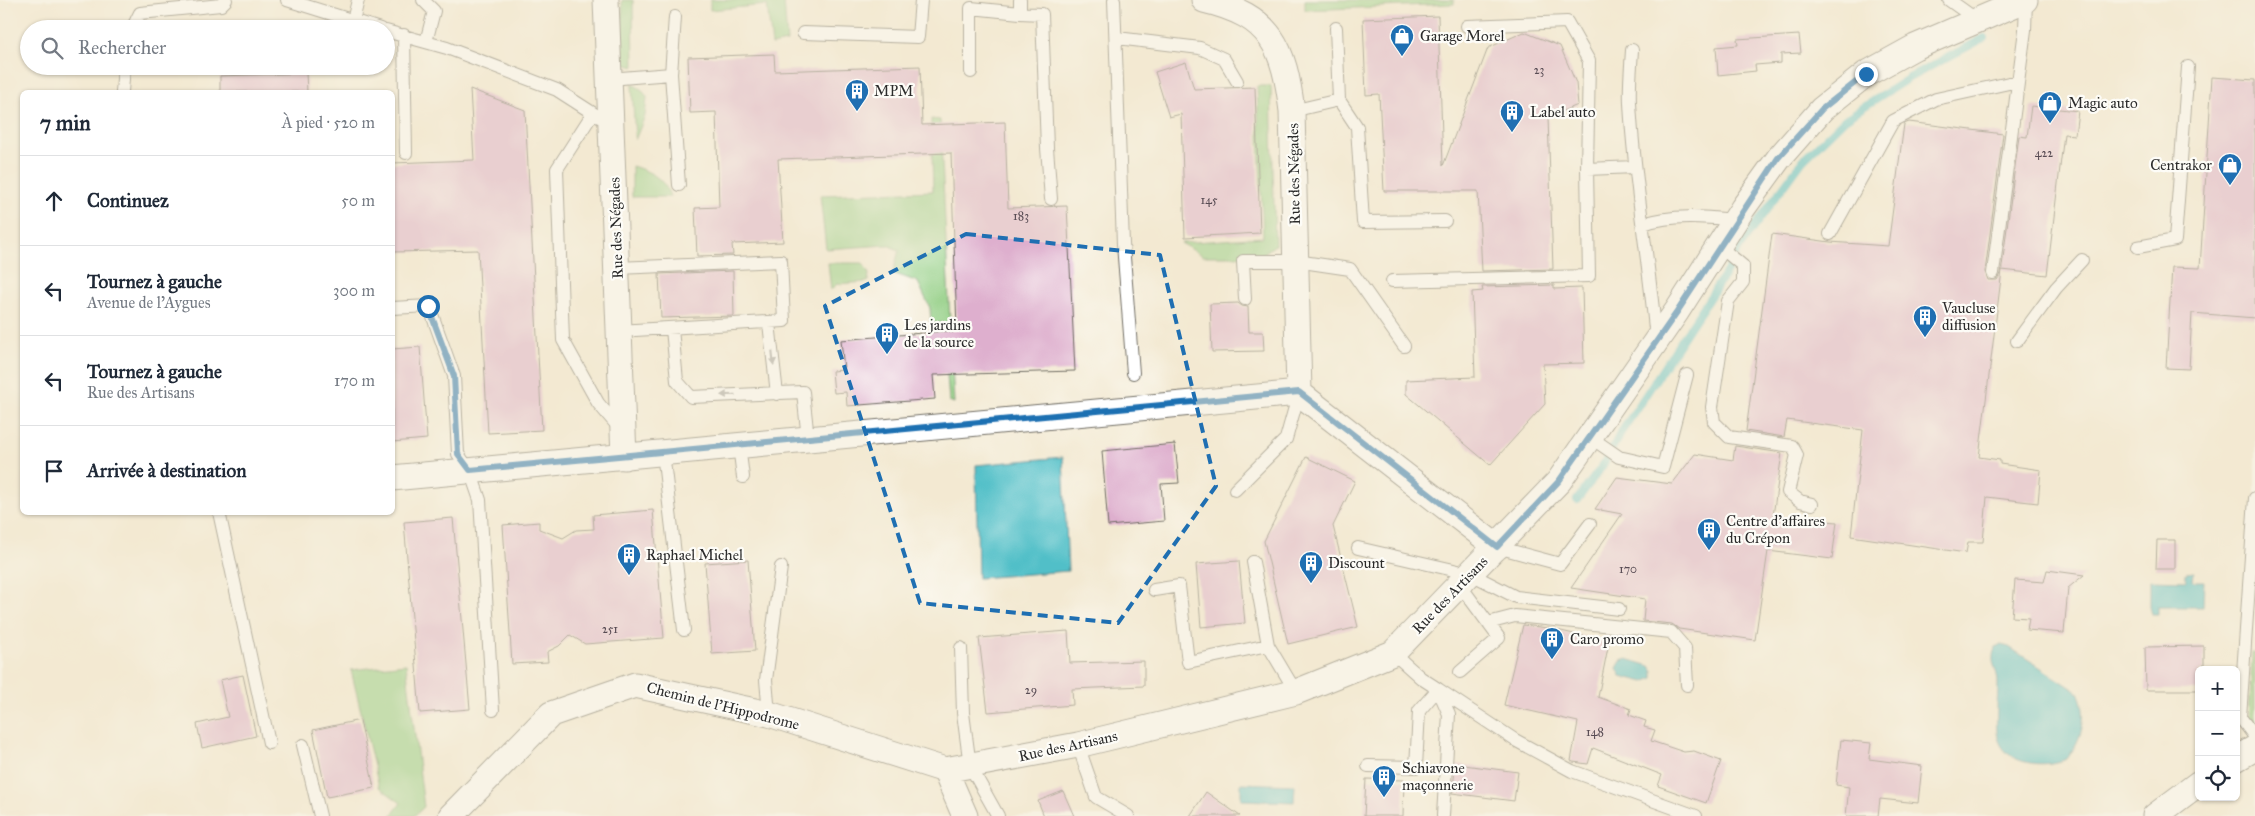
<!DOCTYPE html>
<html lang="fr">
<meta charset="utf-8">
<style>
body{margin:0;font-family:"IM FELL Great Primer",serif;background:#f6f6f7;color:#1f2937}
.controls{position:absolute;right:15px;bottom:15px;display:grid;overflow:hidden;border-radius:8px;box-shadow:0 1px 4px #0004}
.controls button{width:45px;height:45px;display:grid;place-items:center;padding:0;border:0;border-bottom:1px solid #e0e1e3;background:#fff;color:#1f2937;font:25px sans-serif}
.stop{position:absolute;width:15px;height:15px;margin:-11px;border:4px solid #1f6fb2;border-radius:50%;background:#fff}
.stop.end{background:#1f6fb2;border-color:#fff;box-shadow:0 1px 5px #0008}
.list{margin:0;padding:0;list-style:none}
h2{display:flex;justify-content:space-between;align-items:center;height:65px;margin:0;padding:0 20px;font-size:21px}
h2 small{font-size:16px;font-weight:400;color:#747a83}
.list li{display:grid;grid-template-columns:32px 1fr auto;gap:15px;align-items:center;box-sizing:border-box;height:90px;padding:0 20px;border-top:1px solid #e0e1e3}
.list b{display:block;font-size:19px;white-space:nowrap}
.list p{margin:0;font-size:16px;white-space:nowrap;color:#747a83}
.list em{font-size:16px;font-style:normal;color:#747a83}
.icon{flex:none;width:28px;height:28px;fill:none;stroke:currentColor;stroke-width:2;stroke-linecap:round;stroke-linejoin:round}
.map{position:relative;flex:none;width:2255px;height:816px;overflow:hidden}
.search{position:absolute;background:#fff;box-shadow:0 1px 4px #0004;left:20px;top:20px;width:375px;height:55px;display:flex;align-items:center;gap:12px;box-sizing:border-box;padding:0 18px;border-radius:28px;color:#747a83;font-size:19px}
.panel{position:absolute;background:#fff;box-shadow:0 1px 4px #0004;left:20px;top:90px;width:375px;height:425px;border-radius:8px}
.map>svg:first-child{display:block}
.green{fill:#91ce83;stroke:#5e7c57}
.water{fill:#51bfc8;stroke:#3e757a}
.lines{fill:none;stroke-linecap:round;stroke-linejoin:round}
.stream{stroke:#51bfc8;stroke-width:8}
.building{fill:#deafce}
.lane-casing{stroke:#716e65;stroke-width:14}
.street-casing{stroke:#716e65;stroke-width:27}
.lane{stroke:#fff;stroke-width:12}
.street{stroke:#fff;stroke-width:25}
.oneway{fill:#a0a0a0}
.route{stroke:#1f6fb2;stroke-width:6}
.marked{fill:none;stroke:#1f6fb2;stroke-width:4;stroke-dasharray:10 6;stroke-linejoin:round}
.labels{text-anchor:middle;stroke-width:4.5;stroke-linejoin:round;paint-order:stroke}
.number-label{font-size:12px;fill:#584c54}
.poi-label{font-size:15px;fill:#2b2b2b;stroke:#fdfcf7;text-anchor:start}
.street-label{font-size:15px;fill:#2b2b2b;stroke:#fdfcf7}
</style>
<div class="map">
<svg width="2255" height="816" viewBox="0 0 2255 816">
<rect width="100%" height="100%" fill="#fdfcf7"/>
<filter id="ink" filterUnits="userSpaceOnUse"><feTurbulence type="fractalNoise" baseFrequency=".02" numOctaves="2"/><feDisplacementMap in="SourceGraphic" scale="10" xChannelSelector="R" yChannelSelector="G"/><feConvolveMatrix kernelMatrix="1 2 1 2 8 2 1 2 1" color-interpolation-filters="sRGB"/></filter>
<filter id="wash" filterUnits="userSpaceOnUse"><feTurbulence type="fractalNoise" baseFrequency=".0096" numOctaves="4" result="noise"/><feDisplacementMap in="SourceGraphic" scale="20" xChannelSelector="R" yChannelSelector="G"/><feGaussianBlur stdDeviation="1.12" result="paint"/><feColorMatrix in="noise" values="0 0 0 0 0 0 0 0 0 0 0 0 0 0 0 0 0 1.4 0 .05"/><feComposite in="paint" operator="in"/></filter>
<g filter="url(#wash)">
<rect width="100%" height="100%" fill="#f3e9d2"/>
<path class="green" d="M622 0H633L634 67 623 64Z
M710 0H784L787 42 772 45 767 5 710 10Z
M1305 0H1454V4L1305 10Z
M632 84 641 89 647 97 645 116 635 140Z
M1257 86H1271L1275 245 1260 256H1203L1181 243 1263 237Z
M931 119 940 120 954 403 949 401 943 323H931L930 308 918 282 893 273 899 250 887 245 826 249 820 195 933 191Z
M632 166C649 171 665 178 670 197H632Z
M828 263H863L869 274 868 282 837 284 831 290Z
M2252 653H2255V725L2249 723Z
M406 664 424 807 414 816H391L401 803 379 787 351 670Z"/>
<path class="water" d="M1063 457 1068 571 978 578 976 465Z
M2194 572 2193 581H2204L2203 607H2158V614H2152L2150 607V580L2186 581V573Z
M2001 645 2009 647 2078 692C2089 716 2082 738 2067 759 2044 768 2005 766 1998 737 1995 729 1998 695 1998 683 1998 669 1988 661 1996 647Z
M1627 659 1650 666 1653 671V678L1644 682 1621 676 1617 668 1621 661Z
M1241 783 1295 785 1294 802 1241 800Z"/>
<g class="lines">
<path class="stream" d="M1577 500 1603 465 1620 434 1727 271 1740 246 1803 160 1845 119 1909 78 1984 38"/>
</g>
<g id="blocks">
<path class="building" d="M1438 16 1443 166 1488 48 1524 32 1560 46 1576 83 1578 105 1548 117 1553 269 1482 271 1478 191H1384L1379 94 1366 95 1363 19Z
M1799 35 1801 53 1781 54V63L1755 65 1756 71 1718 75 1716 47 1738 45 1737 39Z
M774 54 775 71 920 66 922 125 1005 122 1008 208 1067 206 1075 371 933 375 935 399 847 406 846 392 834 393 832 371 844 370 841 340 957 330 951 153 778 159 783 242 732 244 733 255 697 256 695 208 719 207 716 112 690 113 688 57Z
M1186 62 1194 89 1255 87 1260 233 1185 237 1181 114 1169 117 1155 72Z
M306 73 307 92H220V76Z
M2212 77 2255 80V318L2192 313 2189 369 2166 368 2172 267 2200 268Z
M470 89 525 110 542 430 488 433 478 250 393 252 392 163 474 160Z
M2031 106 2078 111 2075 135 2064 134 2047 275 2002 270 1979 457 2000 460V464L2041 470 2038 503 1987 497 1983 542H1968L1966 553 1851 536 1863 430 1787 420 1784 437 1746 431 1772 234 1830 242 1888 246 1904 124 1909 122 2003 134 1985 272 1988 280H1997L2001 274 2019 136 2027 137Z
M733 271 734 316 661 318 659 274Z
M1554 285V289L1582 288 1584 363 1543 364 1545 404 1490 465 1406 394V380L1475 377 1472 292 1483 291 1482 287Z
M1238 303 1242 306 1248 307 1249 332H1263L1264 351 1212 352 1210 304Z
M420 347 427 439 392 442V349Z
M1175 444 1179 483 1161 484 1164 521 1108 526 1102 451Z
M1735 446 1782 453 1773 516 1837 522 1832 559 1768 551 1755 640 1679 629 1672 624 1643 621 1645 599 1571 588 1622 514 1595 509 1617 477 1672 484 1695 454 1733 460Z
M1306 457 1355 481 1333 526 1358 627 1288 644 1264 541Z
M653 510 664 638 585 644 570 635 559 646 547 652 548 662 512 664 503 525 539 522V529L563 538 576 530 594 529 593 515Z
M453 518 470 709 420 713 404 522Z
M2157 540H2175V569H2156Z
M748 560 755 651 712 654 705 563Z
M1239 561 1245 623 1201 627 1196 564Z
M2047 570 2084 575 2068 588 2064 633 2027 630 2029 618 2012 617 2015 580 2044 582Z
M1523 625 1548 628 1609 642 1598 697 1631 709 1629 715 1646 721 1644 727 1655 730 1651 741 1684 752 1694 751 1721 761 1706 803 1658 786 1662 775 1593 748 1588 764 1573 762 1571 761 1578 722 1504 705Z
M1068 631 1070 663 1144 661V686L1072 689 1073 705 988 712 979 638Z
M2204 646V670H2199V690H2146L2145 647Z
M243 675 256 736 202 748 197 724 228 717 220 680Z
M360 720 374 788 327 797 313 730Z
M1841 740 1871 743 1869 759 1922 766 1918 803 1880 799 1878 816H1846L1849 787 1836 785Z
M1456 764 1518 772 1514 801 1452 793Z
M1366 779 1404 780 1403 816H1364Z
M1063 791 1074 816H1044L1038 801Z
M1206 792 1240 816H1190Z"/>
</g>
</g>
<g filter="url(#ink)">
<use href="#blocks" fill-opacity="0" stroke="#716e65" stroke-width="1"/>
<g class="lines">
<g class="lane-casing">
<path id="lane" d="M287 0 380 29
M423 0 434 11 426 42
M1020 0V13L1042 14 1047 148 1051 199
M1114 0 1123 244 1133 373
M1949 0 1977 20
M353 21 358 0
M1467 26 1567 22 1589 61 1587 169
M1336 28 1339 100
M132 29 140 13 221 5 226 0
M386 31 447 48 557 90 599 117
M803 33 918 37 921 0
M404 35 406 153
M1117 38 1200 48 1224 59 1237 81
M1632 50C1631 67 1629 86 1630 103 1634 182 1649 260 1656 339
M971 72V8L1020 13
M671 74 679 185
M609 79 671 74 675 17
M122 92 124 66
M1292 111 1339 100 1357 127 1363 222 1445 221
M593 113 557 169 563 340 598 403 621 430
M1643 224C1673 214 1704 217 1735 220
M1830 234 1893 121 1936 99 2018 81
M1719 246 1743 266V282L1728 301 1712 407 1714 422 1729 437 1792 446 1797 455 1788 492 1800 501 1812 504
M2138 247 2175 240 2188 67
M617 268 781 261 784 321 619 331
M1993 273 2025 30 2026 0
M1392 281 1589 276 1587 169 1635 167
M1245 299 1243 261H1296L1350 269 1404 346
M392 308 429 306 454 376 458 454 470 471 480 500 493 710
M769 323 777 394
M672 329 677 381 691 397 803 392 808 439
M2017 341 2056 288 2082 260
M1590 437 1619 457 1663 467 1687 375
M739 446 743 477
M663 453 684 630
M1235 490 1286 439 1299 393
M2255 498 2240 717 2255 737
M219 512 269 743
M1497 547 1560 564 1590 524
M1358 548 1471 574 1516 597 1619 609
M1253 562 1268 645
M1154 590 1179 586 1188 662 1268 645 1296 692
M1488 623 1515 616 1671 632 1685 648 1687 685
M961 648 963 713 970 766 998 816
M1393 653 1421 678 1438 689 1449 714 1443 816
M1460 672 1499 638 1460 585
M769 714 766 680 781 567
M303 745 320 816
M1078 745 1096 797 1128 816
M1368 766 1416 767 1419 711 1438 689 1515 740 1572 771 1696 816"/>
</g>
<g class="street-casing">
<path id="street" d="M606 0 624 457
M1204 0C1272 16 1284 47 1292 111L1299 393
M392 478 1299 393 1497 547
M2236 759 2255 748
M945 770 965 816
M451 816 551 714 635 685 769 714 945 770 1078 745 1296 692 1393 653 1559 481 1677 311 1743 208 1779 158 1822 109 1866 74 1915 47 2025 0
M2155 816 2199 783"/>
</g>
<use href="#lane" class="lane"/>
<use href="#street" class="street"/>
</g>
<defs><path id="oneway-solid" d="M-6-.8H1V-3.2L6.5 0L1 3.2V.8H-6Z" transform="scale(1.25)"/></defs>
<g class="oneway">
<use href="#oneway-solid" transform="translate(773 358) rotate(84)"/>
<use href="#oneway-solid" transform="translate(728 395) rotate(178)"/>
</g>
</g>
<g class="lines" filter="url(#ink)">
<path class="route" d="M428 306 454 376 458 454 470 470 1299 392 1497 547 1559 481 1677 312 1778 158 1822 109 1866 74"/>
</g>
<path d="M0 0H2255V816H0ZM966 234 1160 255 1216 486 1118 623 920 603 825 306Z" fill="#f3e9d2" fill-opacity=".55" fill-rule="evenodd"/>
<path class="marked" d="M966 234 1160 255 1216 486 1118 623 920 603 825 306Z"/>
<defs>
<g id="shop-pin" transform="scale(1.25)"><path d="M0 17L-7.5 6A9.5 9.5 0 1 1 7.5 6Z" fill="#1f6fb2" stroke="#fdfcf7"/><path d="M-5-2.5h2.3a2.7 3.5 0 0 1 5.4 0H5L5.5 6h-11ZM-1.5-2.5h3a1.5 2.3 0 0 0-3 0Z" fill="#fff"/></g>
<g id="building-pin" transform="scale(1.25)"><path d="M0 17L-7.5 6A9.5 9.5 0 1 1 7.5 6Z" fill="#1f6fb2" stroke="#fdfcf7"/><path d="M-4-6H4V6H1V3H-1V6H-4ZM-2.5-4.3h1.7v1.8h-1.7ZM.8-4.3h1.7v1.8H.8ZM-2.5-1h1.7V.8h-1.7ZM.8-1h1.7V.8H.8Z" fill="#fff"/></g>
</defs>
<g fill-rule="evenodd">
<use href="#shop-pin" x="1402" y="36"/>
<use href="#building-pin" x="857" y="91"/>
<use href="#shop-pin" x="2050" y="103"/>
<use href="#building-pin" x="1512" y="112"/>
<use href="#shop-pin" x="2230" y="165"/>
<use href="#building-pin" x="1925" y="317"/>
<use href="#building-pin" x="887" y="334"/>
<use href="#building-pin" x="1709" y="530"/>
<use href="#building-pin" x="629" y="555"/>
<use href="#building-pin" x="1311" y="563"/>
<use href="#building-pin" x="1552" y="639"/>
<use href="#building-pin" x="1384" y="777"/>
</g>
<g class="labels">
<g class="number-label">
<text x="1539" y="74">23</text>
<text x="2044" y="157">422</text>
<text x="1209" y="204">145</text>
<text x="1021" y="220">183</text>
<text x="1628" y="573">170</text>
<text x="610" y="633">251</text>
<text x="1031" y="694">29</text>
<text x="1595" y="736">148</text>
</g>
<g class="poi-label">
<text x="1420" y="41">Garage Morel</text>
<text x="874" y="96">MPM</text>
<text x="2068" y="108">Magic auto</text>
<text x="1530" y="117">Label auto</text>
<text x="2212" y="170" text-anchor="end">Centrakor</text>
<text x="1942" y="313">Vaucluse<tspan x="1942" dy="17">diffusion</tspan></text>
<text x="904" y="330">Les jardins<tspan x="904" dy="17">de la source</tspan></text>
<text x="1726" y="526">Centre d'affaires<tspan x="1726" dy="17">du Crépon</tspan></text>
<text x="646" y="560">Raphael Michel</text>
<text x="1328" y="568">Discount</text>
<text x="1570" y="644">Caro promo</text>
<text x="1402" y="773">Schiavone<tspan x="1402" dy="17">maçonnerie</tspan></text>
</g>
<g class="street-label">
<text transform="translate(1294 174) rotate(-91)" y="5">Rue des Négades</text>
<text transform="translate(616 228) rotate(-92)" y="5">Rue des Négades</text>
<text transform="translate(1450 595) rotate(-46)" y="5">Rue des Artisans</text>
<text transform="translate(723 706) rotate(14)" y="5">Chemin de l'Hippodrome</text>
<text transform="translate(1068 746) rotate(-12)" y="5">Rue des Artisans</text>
</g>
</g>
</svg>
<div class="controls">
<button>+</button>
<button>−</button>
<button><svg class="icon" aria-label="locate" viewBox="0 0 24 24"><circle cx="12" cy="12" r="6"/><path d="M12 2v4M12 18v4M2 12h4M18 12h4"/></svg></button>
</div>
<div class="stop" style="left:428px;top:306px"></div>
<div class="stop end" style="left:1866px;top:74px"></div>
<div class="search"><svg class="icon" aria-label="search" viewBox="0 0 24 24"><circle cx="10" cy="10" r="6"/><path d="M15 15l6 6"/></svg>Rechercher</div>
<section class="panel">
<h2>7 min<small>À pied · 520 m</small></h2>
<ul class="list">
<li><svg class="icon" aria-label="ahead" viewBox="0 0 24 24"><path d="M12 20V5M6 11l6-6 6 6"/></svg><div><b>Continuez</b></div><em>50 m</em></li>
<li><svg class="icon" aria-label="left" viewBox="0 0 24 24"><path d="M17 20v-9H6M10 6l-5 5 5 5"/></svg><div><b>Tournez à gauche</b><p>Avenue de l'Aygues</p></div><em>300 m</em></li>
<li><svg class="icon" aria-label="left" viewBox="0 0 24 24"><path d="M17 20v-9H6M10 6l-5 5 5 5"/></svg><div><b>Tournez à gauche</b><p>Rue des Artisans</p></div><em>170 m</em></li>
<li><svg class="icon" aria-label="arrive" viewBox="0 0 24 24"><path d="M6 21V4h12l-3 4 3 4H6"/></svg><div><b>Arrivée à destination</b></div></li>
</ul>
</section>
</div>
